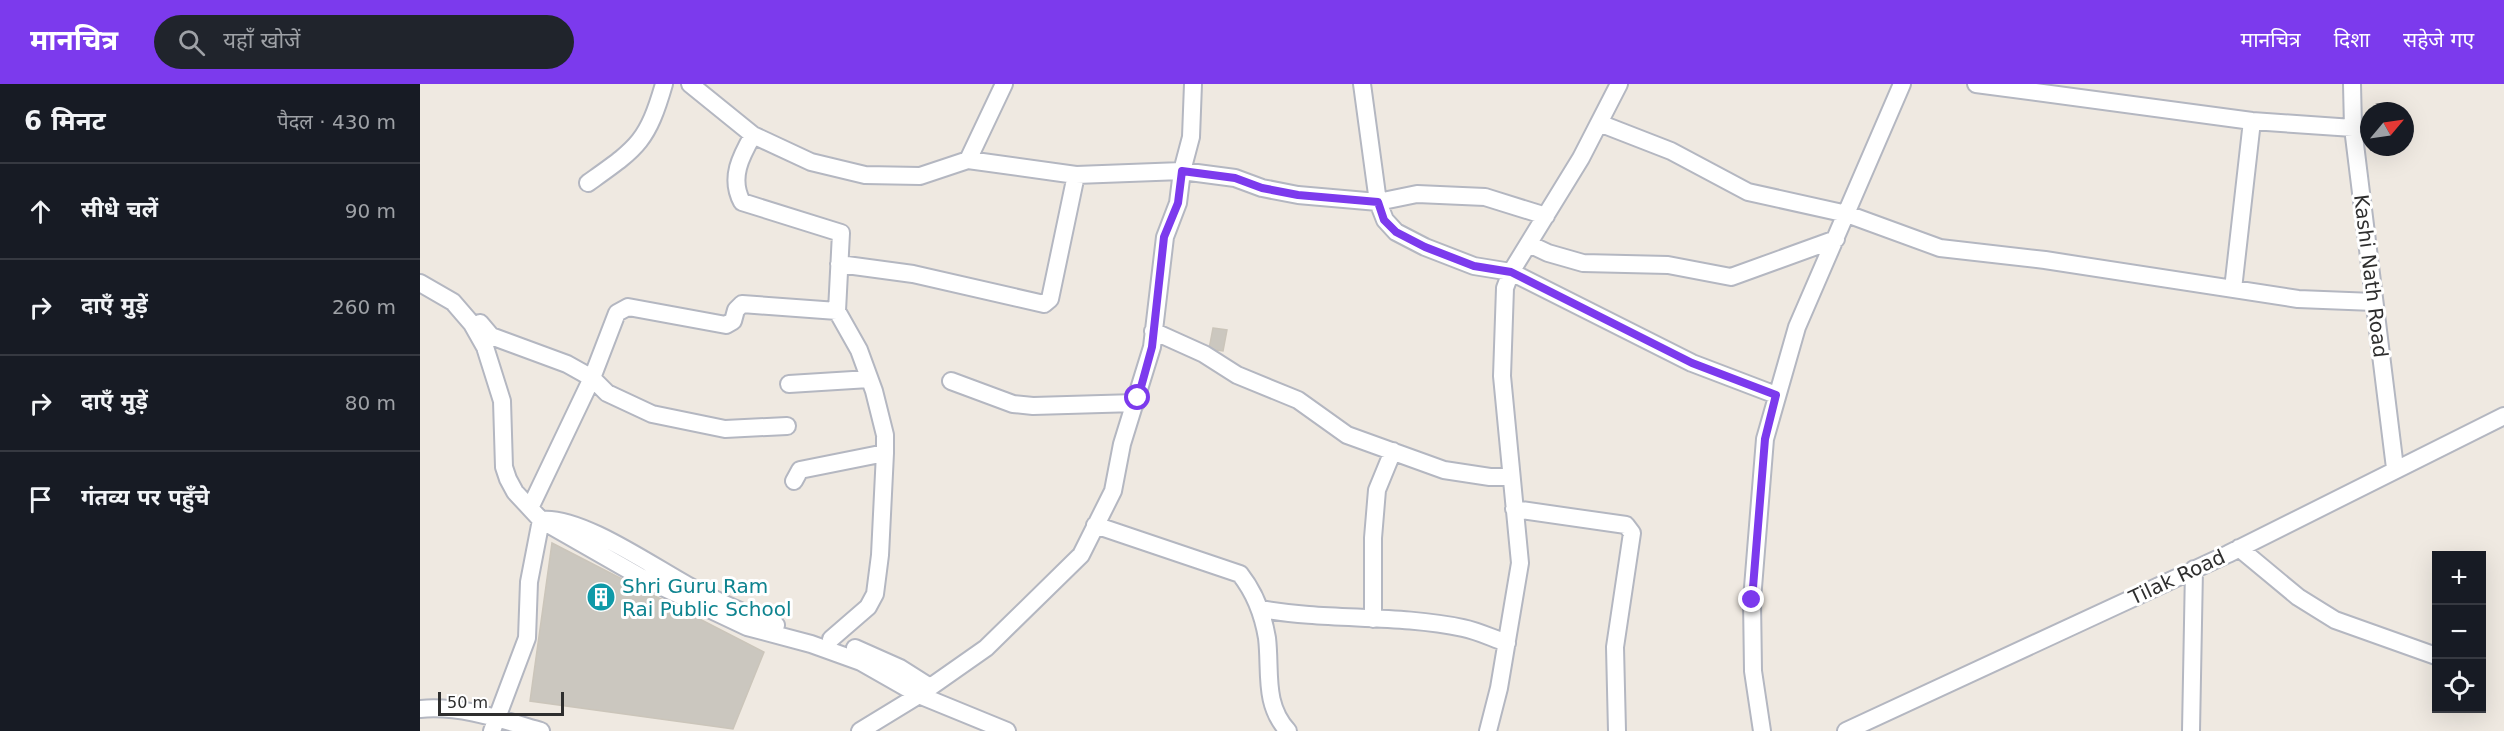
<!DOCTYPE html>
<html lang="hi">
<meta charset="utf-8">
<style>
body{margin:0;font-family:"DejaVu Sans","Noto Sans Devanagari",sans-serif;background:#20242c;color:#f1f3f6}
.controls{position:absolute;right:18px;bottom:18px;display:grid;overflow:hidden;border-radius:0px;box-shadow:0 6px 24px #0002}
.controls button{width:54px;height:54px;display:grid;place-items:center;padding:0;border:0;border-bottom:2px solid #363941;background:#171b24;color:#f1f3f6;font:30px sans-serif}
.compass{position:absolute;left:1940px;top:18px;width:54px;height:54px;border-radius:50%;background:#171b24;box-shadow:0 6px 24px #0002;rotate:61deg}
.scale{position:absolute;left:18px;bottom:15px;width:126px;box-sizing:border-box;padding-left:6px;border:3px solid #2e2e2e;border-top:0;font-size:16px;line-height:21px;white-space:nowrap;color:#2e2e2e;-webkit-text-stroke:4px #fff;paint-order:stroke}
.stop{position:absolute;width:18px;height:18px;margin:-14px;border:4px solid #7c3aed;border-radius:50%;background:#fff}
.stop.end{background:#7c3aed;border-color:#fff;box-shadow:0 2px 6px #0008}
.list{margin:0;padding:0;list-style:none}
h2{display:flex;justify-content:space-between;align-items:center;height:78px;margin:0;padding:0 24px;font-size:26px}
h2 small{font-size:20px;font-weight:400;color:#9ea1a6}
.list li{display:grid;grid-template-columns:39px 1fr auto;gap:18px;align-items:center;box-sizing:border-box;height:96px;padding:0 24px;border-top:2px solid #363941}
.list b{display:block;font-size:22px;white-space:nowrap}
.list em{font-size:20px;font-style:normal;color:#9ea1a6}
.icon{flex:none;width:33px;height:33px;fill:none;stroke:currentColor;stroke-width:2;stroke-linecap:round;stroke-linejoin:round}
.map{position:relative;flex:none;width:2084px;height:647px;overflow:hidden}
header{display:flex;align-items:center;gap:36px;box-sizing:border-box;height:84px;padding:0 30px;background:#7c3aed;color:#fff}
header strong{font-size:28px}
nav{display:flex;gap:33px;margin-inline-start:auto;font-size:21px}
.search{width:420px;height:54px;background:#20242c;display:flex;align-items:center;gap:15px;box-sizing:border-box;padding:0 21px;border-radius:33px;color:#9ea1a6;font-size:22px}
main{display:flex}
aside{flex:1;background:#171b24}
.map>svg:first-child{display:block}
.building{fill:#cbc7bf;stroke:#cbc5ba;stroke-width:1.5}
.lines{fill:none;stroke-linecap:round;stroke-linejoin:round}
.street-casing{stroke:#b4b7c1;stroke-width:20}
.street{stroke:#fff;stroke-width:16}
.route{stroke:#7c3aed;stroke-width:8}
.labels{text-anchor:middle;stroke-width:6;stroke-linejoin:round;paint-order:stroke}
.street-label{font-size:20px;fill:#2e2e2e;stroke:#fff}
.culture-label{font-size:20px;fill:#0d838f;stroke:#fff;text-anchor:start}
</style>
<header>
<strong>मानचित्र</strong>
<div class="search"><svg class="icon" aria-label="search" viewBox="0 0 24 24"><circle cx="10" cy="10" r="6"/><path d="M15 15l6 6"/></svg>यहाँ खोजें</div>
<nav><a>मानचित्र</a><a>दिशा</a><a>सहेजे गए</a></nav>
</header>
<main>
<aside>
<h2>6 मिनट<small>पैदल · 430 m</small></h2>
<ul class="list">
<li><svg class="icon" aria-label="ahead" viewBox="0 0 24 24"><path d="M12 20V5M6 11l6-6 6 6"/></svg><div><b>सीधे चलें</b></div><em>90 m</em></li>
<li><svg class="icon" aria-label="right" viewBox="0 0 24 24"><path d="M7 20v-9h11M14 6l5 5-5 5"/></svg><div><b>दाएँ मुड़ें</b></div><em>260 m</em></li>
<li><svg class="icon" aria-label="right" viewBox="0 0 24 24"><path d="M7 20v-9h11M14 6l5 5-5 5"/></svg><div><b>दाएँ मुड़ें</b></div><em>80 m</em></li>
<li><svg class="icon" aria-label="arrive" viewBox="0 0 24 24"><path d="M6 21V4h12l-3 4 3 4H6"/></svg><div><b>गंतव्य पर पहुँचे</b></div></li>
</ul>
</aside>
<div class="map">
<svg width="2084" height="647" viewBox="0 0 2084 647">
<rect width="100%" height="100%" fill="#efe9e1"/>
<path class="building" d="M793 244 807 246 803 267 789 265Z
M132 459 344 568 313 645 110 617Z"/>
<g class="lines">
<g class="street-casing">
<path id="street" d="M270 0 333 51 391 78 445 91 500 92 548 76 656 91 762 87 815 94 842 104 878 111 958 118 997 110 1065 113 1126 132
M942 0 958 118 965 136 976 148 1005 163 1054 182 1091 188 1272 279 1356 311
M1556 0 1832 37 1933 44
M1932 0 1933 44 1975 384
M1179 39 1251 67 1328 108 1427 130 1520 164 1625 176 1878 215 1954 218
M333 51C321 72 309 94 322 118L421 149 417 227 439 266 454 307 465 351V369L460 471 455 510 448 523 411 555
M548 76 584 0
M168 99C217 64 227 59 244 0
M1109 160 1128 169 1163 179 1248 181 1311 193 1416 155
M419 180 493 190 624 220 630 215 656 91
M0 199 33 218 52 240 65 263 82 317 84 383 88 395 95 408 121 436 219 492 327 543 391 560 441 578 499 611 587 647
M1813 205 1832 37
M60 239 71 252 147 280 172 294 187 309 232 330 305 345 367 342
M733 247 784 270 817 291 878 316 927 351 1024 386 1070 393H1091
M531 297 593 320 613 322 716 319
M369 300 449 295
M374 397 380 386 465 369
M110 424 172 294 197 229 208 223 306 241 313 237 316 226 322 220 417 227
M1094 425 1206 441 1212 449 1195 563 1197 647
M675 441 820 490C835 509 843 530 847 554 851 587 843 620 868 647
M1819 464 1878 513 1915 536 2016 572
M841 525C907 537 977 530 1043 544 1058 547 1072 554 1087 559
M953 535V454L957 406 973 367
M435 564 480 584 510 603
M0 625C41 621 83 636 121 647
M72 647 107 554 109 498 121 436C159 431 232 482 267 501 296 517 325 530 356 541
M440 647 499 611 566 564 661 471 693 407 702 360 732 263 745 153 758 119 762 87 771 53 773 0
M1068 647 1079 604 1100 479 1082 292 1085 204 1091 188 1161 74 1199 0
M1342 647 1333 587 1332 516 1345 355 1377 243 1482 0
M1426 647 1808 470 2084 332
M1771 647 1774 485"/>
</g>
<use href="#street" class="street"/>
</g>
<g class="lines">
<path class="route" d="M718 314 732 263 744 153 758 119 762 87 815 94 842 104 878 111 958 118 964 136 976 148 1005 163 1054 182 1091 188 1272 279 1356 311 1345 355 1332 516"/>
</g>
<defs>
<g id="building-disc" transform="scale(1.5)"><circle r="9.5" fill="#0f9aa8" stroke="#fff"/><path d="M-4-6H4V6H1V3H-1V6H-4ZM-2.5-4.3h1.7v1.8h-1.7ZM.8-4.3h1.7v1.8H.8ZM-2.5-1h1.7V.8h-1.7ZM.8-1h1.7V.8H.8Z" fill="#fff"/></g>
</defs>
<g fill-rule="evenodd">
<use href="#building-disc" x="181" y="513"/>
</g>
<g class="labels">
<g class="street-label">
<text transform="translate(1951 192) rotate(83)" y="7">Kashi Nath Road</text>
<text transform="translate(1757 493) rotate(-25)" y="7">Tilak Road</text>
</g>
<g class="culture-label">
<text x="202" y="509">Shri Guru Ram<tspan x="202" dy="23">Rai Public School</tspan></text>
</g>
</g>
</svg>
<div class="controls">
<button>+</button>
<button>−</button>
<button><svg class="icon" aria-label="locate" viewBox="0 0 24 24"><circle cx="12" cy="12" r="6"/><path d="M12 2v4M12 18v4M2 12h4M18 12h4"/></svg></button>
</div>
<svg class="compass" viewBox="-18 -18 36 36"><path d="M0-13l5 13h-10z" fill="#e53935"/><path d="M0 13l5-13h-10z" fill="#9ea1a6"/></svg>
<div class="scale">50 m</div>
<div class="stop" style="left:718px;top:314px"></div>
<div class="stop end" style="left:1332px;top:516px"></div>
</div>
</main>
